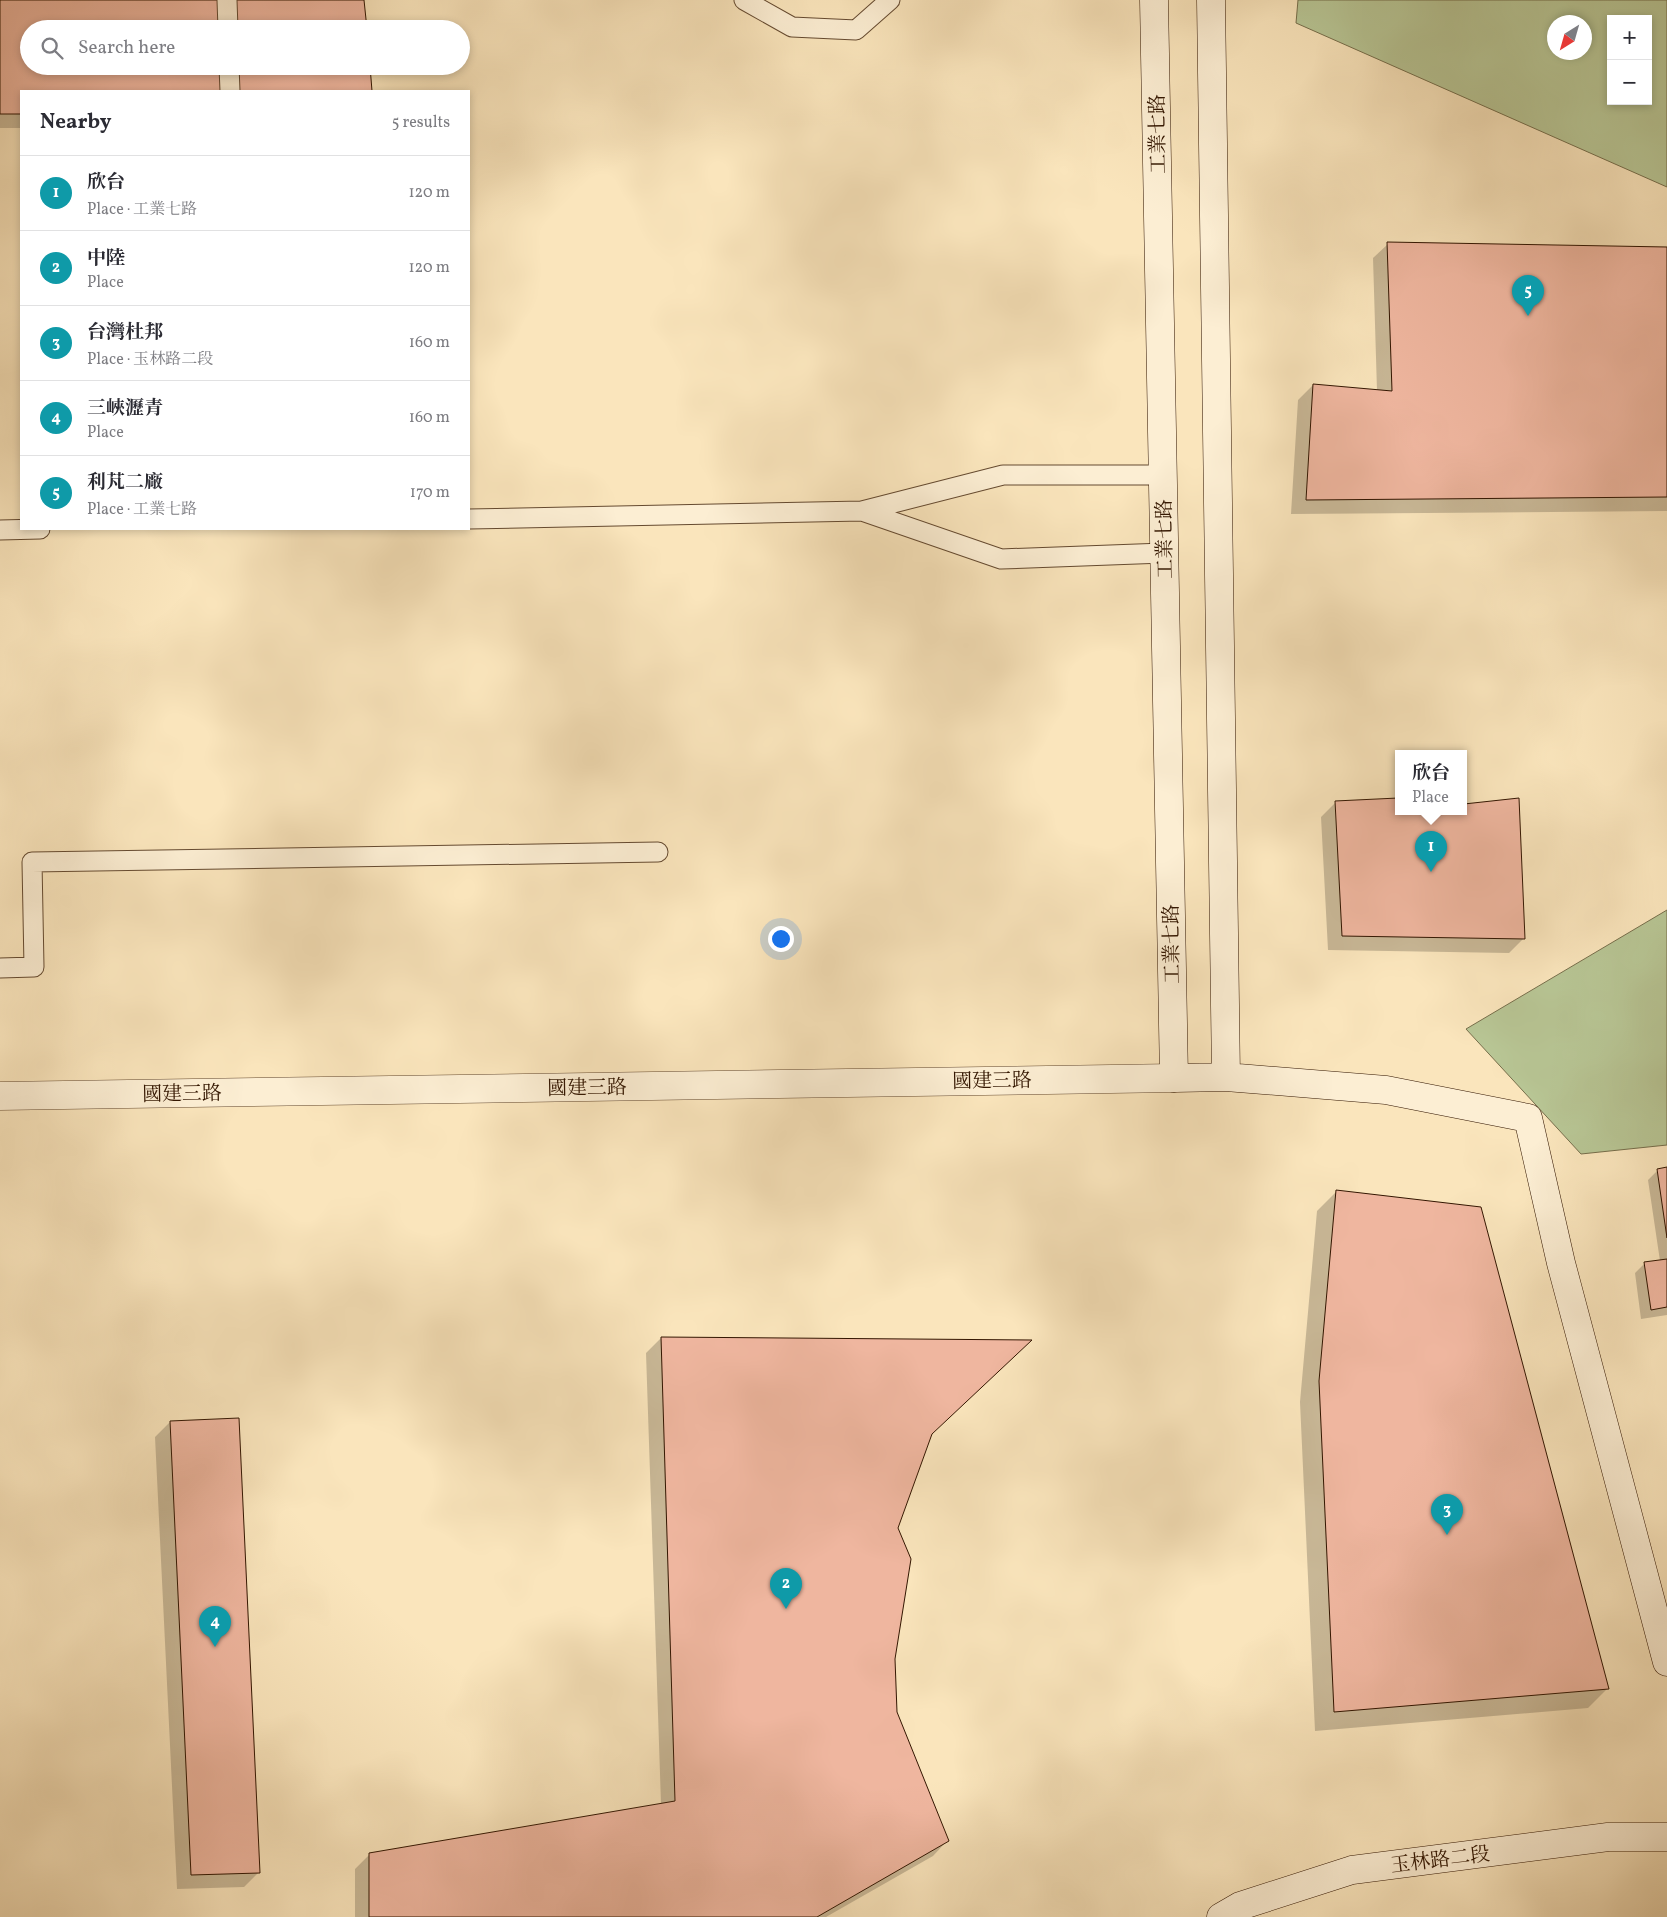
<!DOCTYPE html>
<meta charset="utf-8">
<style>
body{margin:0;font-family:Vollkorn,"Noto Serif TC",serif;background:#f2f2f3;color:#2b2b33}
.controls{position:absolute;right:15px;top:15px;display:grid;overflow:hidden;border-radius:0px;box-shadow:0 2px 8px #0003}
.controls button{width:45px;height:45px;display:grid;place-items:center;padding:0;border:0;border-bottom:1px solid #e1e1e2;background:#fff;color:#2b2b33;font:25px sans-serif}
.compass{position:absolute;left:1547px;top:15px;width:45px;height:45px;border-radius:50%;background:#fff;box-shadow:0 2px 8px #0003;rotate:217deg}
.you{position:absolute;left:780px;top:938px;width:18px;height:18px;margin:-12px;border:4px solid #fff;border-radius:50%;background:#1a73e8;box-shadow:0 0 0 8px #1a73e833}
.badge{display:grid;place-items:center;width:32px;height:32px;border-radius:50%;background:#111827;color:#fff;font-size:16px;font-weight:700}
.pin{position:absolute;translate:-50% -41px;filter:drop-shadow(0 1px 2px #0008)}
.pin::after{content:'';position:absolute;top:26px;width:18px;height:15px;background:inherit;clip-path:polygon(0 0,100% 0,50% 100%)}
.popup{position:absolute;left:1395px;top:750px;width:72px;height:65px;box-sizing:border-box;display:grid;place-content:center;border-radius:0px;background:#fff;filter:drop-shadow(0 1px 4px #0005);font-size:16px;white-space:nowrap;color:#7c7c81}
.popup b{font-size:19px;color:#2b2b33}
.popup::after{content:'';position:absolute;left:50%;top:100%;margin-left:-10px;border:10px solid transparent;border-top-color:#fff}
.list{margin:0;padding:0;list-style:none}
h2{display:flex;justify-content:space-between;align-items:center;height:65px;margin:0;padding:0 20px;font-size:21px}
h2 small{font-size:16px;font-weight:400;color:#7c7c81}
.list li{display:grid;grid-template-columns:32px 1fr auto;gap:15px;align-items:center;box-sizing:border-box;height:75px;padding:0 20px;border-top:1px solid #e1e1e2}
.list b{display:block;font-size:19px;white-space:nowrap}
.list p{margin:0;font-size:16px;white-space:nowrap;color:#7c7c81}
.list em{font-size:16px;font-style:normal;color:#7c7c81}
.icon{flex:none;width:28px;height:28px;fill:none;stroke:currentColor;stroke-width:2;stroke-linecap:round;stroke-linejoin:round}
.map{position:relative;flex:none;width:1667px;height:1917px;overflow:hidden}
.search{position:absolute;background:#fff;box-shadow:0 2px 8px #0003;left:20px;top:20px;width:450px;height:55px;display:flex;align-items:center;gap:12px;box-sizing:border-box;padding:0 18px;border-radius:28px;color:#7c7c81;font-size:19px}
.panel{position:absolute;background:#fff;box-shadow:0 2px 8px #0003;left:20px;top:90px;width:450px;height:440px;border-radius:0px}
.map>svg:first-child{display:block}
.green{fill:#b8c695;stroke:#766e4b;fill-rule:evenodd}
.shadow{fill:#0003}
.building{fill:#efb69f;stroke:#331601}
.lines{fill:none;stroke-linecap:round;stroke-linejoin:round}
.lane-casing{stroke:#654a30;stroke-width:21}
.street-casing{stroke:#654a30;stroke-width:29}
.secondary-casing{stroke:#331601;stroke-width:29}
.lane{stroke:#fceed3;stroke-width:19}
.street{stroke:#fceed3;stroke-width:28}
.secondary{stroke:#fceed3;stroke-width:28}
.labels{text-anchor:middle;stroke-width:4.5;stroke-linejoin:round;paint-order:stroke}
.street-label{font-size:20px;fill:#331601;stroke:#fceed3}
</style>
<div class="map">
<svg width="1667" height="1917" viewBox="0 0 1667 1917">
<rect width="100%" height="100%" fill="#fae5bc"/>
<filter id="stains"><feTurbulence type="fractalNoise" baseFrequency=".004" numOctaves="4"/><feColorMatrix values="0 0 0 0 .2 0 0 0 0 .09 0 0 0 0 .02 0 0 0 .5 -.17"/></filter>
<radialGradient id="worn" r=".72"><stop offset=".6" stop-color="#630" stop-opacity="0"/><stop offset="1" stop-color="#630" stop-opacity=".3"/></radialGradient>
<path class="green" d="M1298 0H1667V187L1296 23ZM1611 19H1648V101H1611ZM1554 22H1584V52H1554Z
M1667 910V1145L1581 1154 1466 1029Z"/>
<path class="shadow" d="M0 0H363L29 29V66H368L370 91H21V128H0Z
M1388 244 1667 249V511L1291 514 1298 400 1313 385 1377 391 1373 258Z
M1398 799V811H1464V806L1518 800 1524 938 1509 953 1328 950 1321 817 1336 802Z
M1667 1169V1315L1641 1319 1635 1273 1645 1263 1660 1261 1648 1180 1658 1170Z
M1336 1192 1608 1688 1588 1708 1315 1731 1300 1402 1317 1211Z
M661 1338 930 1435 897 1528 893 1659 896 1712 947 1841 933 1856 826 1917H355V1869L370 1854 661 1804 646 1353Z
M170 1422 259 1872 244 1887 177 1889 155 1437Z"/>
<path class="building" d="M0 0H364L367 29H29V66H370L372 91H21V114H0Z
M1387 242 1667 247V497L1306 500 1313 384 1392 391Z
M1398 798V811H1464V804L1519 798 1525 939 1342 936 1335 801Z
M1667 1167V1238L1657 1169Z
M1336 1190 1481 1207 1609 1689 1334 1712 1319 1381Z
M1667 1259V1307L1651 1310 1644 1262Z
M661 1337 1032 1340 932 1434 898 1528 911 1559 895 1659 897 1712 949 1841 817 1917H369V1853L675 1801Z
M239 1418 260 1873 191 1875 170 1421Z"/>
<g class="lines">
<g class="lane-casing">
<path id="lane" d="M227 0 228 29
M744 0 792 27 856 30 890 0
M229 66 230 91
M862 511 1001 559 1164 553
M469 519 862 511 1003 475H1163
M0 530 40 529
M0 968 34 967 32 862 658 852"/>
</g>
<g class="street-casing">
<path id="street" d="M0 1096 1174 1078"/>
</g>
<g class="secondary-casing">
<path id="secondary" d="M1154 0 1174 1078 1226 1077 1386 1090 1528 1118 1561 1263 1667 1662
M1211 0 1226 1077
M1221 1917 1240 1906 1352 1870 1608 1837H1667"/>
</g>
<use href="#lane" class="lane"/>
<use href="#street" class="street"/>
<use href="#secondary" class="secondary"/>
</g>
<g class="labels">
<g class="street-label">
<text transform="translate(1157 134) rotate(-91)" y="7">工業七路</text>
<text transform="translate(1164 539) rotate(-91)" y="7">工業七路</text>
<text transform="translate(1171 944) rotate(-91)" y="7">工業七路</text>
<text transform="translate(992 1080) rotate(-1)" y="7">國建三路</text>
<text transform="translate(587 1087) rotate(-1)" y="7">國建三路</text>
<text transform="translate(182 1093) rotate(-1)" y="7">國建三路</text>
<text transform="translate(1440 1859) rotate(-7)" y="7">玉林路二段</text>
</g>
</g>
<rect width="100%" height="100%" filter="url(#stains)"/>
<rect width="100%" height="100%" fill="url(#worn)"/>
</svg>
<div class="controls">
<button>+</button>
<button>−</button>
</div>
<svg class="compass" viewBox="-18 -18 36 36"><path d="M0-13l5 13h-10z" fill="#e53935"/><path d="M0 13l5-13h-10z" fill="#7c7c81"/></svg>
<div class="you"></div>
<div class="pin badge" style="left:1431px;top:872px;background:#0f9aa8">1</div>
<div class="popup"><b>欣台</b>Place</div>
<div class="pin badge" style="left:786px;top:1609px;background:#0f9aa8">2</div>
<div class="pin badge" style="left:1447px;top:1535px;background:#0f9aa8">3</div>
<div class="pin badge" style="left:215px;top:1647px;background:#0f9aa8">4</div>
<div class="pin badge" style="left:1528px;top:316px;background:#0f9aa8">5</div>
<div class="search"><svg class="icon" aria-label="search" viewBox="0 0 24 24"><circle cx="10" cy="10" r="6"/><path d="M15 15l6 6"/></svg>Search here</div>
<section class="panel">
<h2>Nearby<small>5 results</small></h2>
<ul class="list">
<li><span class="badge" style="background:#0f9aa8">1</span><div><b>欣台</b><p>Place · 工業七路</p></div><em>120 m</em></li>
<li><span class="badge" style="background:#0f9aa8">2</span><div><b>中陸</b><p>Place</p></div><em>120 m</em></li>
<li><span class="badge" style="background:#0f9aa8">3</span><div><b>台灣杜邦</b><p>Place · 玉林路二段</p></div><em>160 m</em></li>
<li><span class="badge" style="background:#0f9aa8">4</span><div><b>三峽瀝青</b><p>Place</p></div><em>160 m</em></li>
<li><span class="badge" style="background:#0f9aa8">5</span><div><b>利芃二廠</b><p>Place · 工業七路</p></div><em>170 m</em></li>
</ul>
</section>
</div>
